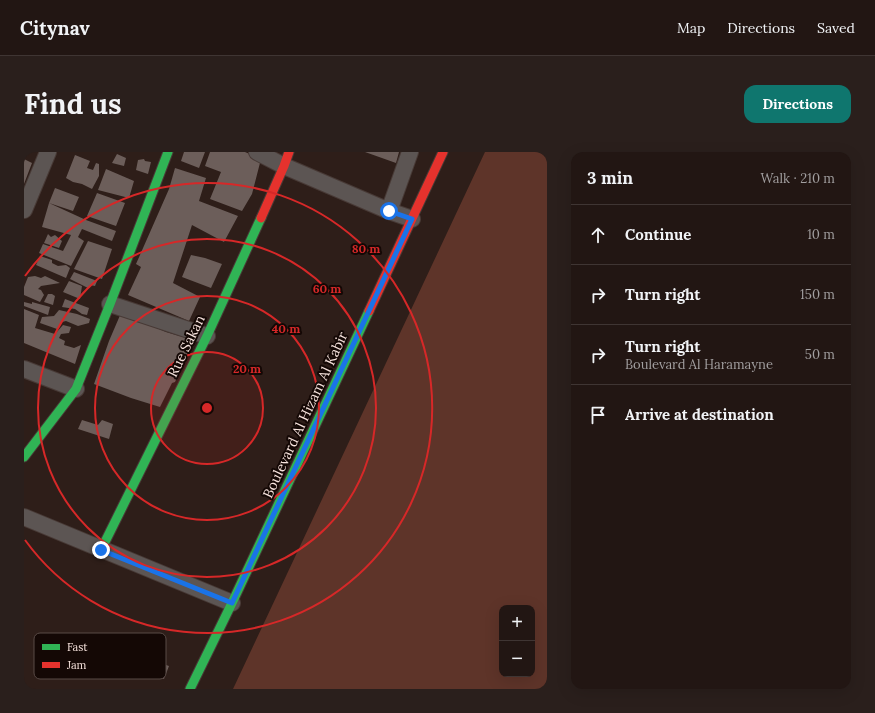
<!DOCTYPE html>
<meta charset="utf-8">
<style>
body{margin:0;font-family:Lora,serif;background:#2a1f1c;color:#f1f3f6}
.controls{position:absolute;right:12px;bottom:12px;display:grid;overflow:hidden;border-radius:8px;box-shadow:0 4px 16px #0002}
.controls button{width:36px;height:36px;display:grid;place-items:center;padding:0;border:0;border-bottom:1px solid #3f3533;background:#221613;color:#f1f3f6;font:20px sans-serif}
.stop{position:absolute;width:12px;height:12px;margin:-9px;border:3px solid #1a73e8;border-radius:50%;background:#fff}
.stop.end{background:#1a73e8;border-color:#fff;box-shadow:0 1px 4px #0008}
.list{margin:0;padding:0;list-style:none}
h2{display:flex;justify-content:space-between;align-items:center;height:52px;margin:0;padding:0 16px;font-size:17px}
h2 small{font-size:13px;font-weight:400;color:#a29fa0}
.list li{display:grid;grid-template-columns:26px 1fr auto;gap:12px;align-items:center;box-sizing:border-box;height:60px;padding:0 16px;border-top:1px solid #3f3533}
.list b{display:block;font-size:15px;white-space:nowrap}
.list p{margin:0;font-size:13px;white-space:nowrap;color:#a29fa0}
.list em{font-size:13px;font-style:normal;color:#a29fa0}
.icon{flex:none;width:22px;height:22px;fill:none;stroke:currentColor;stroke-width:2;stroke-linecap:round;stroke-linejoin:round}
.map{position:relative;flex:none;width:523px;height:537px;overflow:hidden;border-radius:12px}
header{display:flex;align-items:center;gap:24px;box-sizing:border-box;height:56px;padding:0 20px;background:#221613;border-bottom:1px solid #3f3533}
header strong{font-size:19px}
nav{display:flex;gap:22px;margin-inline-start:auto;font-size:14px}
.intro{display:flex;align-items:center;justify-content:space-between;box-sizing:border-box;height:96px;padding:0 24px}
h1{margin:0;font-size:28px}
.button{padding:10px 18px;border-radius:12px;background:#0f766e;color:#fff;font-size:14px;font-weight:700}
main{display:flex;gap:24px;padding:0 24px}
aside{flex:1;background:#221613;border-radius:12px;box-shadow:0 4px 16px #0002}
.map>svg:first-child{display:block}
.green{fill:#5e3429;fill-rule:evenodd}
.building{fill:#6c5e5a}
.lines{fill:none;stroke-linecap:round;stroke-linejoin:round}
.street-casing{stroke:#483a36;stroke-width:18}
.fast-casing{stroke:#483a36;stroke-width:11}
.jam-casing{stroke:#483a36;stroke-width:11}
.street{stroke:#5c5553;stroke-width:16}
.fast{stroke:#30b455;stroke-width:9}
.jam{stroke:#e5322d;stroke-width:9}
.route{stroke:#1a73e8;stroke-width:5}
.ring{fill:none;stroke:#d62828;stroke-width:2}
.labels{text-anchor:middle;stroke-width:4;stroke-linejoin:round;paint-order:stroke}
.street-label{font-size:14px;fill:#f7e3dd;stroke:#140805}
.key{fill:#140805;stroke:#584a46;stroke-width:1}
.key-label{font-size:11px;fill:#f7e3dd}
.centre{fill:#d62828;stroke:#140805;stroke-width:2}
.ring-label{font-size:12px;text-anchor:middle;font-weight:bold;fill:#d62828;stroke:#140805;stroke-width:4;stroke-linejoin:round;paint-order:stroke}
</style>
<header>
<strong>Citynav</strong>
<nav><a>Map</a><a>Directions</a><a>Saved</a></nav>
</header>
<div class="intro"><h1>Find us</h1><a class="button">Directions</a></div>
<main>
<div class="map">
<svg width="523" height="537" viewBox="0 0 523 537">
<rect width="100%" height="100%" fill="#2e1e19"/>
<path class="green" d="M461 0H523V537H209ZM478 456H508V522H478Z"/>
<path class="building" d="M160 0H181L175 16 157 9Z
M186 0H221L237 7 228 42 218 59 186 47 197 20 181 14Z
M341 0H375L372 11Z
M93 2 102 6 100 14 88 11Z
M51 3 66 9 63 16 69 18 72 11 75 12V24L68 37 58 32 49 30 42 26Z
M0 7 8 11 0 32Z
M120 7 121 9 127 10 124 22 112 18 114 8Z
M151 16 182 26 175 49 214 64 200 90 168 73 149 131 176 145 165 169 104 143 117 115 112 112 145 37Z
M82 17 110 29 105 46 74 38Z
M31 36 55 45 49 59 25 51Z
M73 41 101 51 92 74 63 64Z
M25 51 62 68 92 79 88 89 58 77 54 85 60 89 47 114 15 101 19 92 39 99 47 83 18 75Z
M24 82 27 85 31 83 38 89 35 96 20 91Z
M64 89 88 97 78 127 50 117Z
M167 103 181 106 198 112 187 136 158 125Z
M16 104 28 108V111L34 114 42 113 46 116 42 126 12 113Z
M50 120 73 129 71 134 66 133V135L64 136 46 127Z
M11 124 17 126 21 124 36 131 17 134 14 137 17 138 20 143 16 150 0 143V135L4 125Z
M45 129 58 134 56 147 39 140Z
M24 142H28L31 144 29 153 20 150Z
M41 147 65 156 63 163 58 162 51 157 38 155Z
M0 150 8 152V150L26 155 24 163 0 154Z
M0 157 15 163 11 176 31 182 39 173 47 175 45 181 37 182 35 186 41 189 40 193 50 196 57 193 51 212 0 191Z
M35 158 53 162 66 167 65 171 54 174 42 169 38 170 33 177 16 171 18 165 30 164Z
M97 161 142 180 169 188 151 230 148 231 136 255 107 246 70 232 85 189Z
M58 268 74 273 78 268 89 272 85 287 54 277Z
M136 511 145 514 140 527 131 524Z"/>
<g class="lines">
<g class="street-casing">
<path id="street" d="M233 0 260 14 365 59 388 67
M0 58 24 0
M365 59 386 0
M86 152 183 184
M0 217 52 237
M0 365 208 451"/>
</g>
<g class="fast-casing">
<path id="fast" d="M0 305 52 237 86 152 144 0
M77 398 183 184 237 66
M166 537 208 451 345 159"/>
</g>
<g class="jam-casing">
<path id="jam" d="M237 66 260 14 265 0
M345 159 419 0"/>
</g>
<use href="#street" class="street"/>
<use href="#fast" class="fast"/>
<use href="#jam" class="jam"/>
</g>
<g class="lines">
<path class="route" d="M77 398 208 451 388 67 365 59"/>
</g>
<circle cx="183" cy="256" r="56" fill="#d62828" fill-opacity=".12"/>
<g class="ring">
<circle cx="183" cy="256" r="56"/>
<circle cx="183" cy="256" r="112"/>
<circle cx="183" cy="256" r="169"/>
<path d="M1 124A225 225 0 1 1 1 388"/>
</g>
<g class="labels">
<g class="street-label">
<text transform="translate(162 194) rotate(-64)" y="5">Rue Sakan</text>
<text transform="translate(281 263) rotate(-65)" y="5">Boulevard Al Hizam Al Kabir</text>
</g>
</g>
<rect x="10" y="481" width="132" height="46" rx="6" class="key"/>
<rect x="18" y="492" width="18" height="6" fill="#30b455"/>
<rect x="18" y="510" width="18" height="6" fill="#e5322d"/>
<g class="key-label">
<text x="43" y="499">Fast</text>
<text x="43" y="517">Jam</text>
</g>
<circle cx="183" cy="256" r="6" class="centre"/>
<g class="ring-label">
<text x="342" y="101">80 m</text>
<text x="303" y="141">60 m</text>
<text x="262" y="181">40 m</text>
<text x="223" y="221">20 m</text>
</g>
</svg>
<div class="controls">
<button>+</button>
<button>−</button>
</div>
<div class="stop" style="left:365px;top:59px"></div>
<div class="stop end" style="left:77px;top:398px"></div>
</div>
<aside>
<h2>3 min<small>Walk · 210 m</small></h2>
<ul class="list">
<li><svg class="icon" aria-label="ahead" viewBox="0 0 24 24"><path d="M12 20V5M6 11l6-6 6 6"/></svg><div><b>Continue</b></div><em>10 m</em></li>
<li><svg class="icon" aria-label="right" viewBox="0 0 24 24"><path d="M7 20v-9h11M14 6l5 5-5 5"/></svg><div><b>Turn right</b></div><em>150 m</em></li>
<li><svg class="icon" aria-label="right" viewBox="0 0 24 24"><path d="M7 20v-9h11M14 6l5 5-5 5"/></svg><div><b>Turn right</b><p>Boulevard Al Haramayne</p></div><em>50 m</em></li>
<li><svg class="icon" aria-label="arrive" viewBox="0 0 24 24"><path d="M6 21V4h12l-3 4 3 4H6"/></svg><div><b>Arrive at destination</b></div></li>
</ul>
</aside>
</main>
